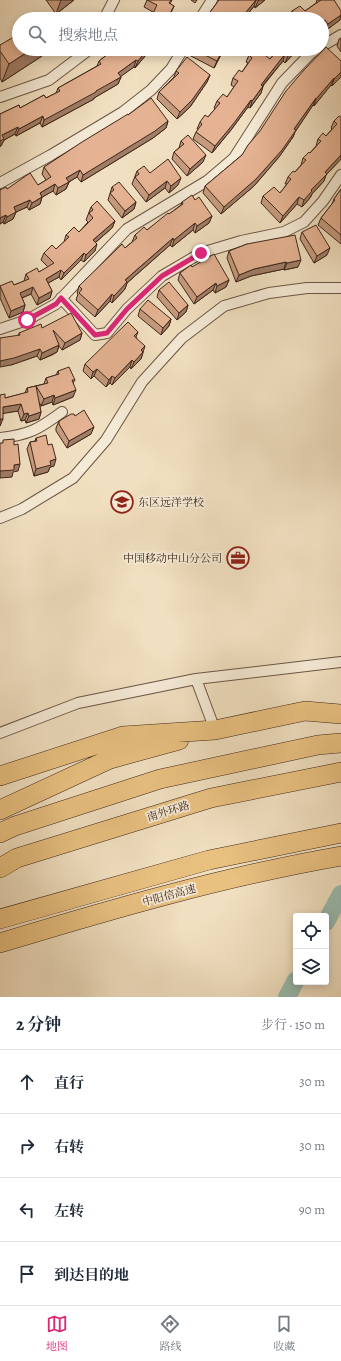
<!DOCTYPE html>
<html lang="zh">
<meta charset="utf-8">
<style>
body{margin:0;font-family:Alegreya,"Noto Serif SC",serif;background:#f6f6f7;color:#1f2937}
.controls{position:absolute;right:12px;bottom:12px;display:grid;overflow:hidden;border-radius:4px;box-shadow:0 2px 10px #0003}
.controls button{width:36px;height:36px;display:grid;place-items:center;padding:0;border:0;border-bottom:1px solid #e0e1e3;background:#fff;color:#1f2937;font:20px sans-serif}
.stop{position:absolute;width:12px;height:12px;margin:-9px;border:3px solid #db2777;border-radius:50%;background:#fff}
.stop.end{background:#db2777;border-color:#fff;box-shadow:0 1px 4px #0008}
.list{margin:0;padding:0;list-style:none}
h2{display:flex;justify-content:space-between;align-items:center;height:52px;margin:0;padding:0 16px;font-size:17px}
h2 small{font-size:13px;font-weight:400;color:#747a83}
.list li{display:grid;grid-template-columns:26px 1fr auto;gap:12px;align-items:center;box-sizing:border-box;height:64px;padding:0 16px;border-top:1px solid #e0e1e3}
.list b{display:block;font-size:15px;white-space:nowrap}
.list em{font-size:13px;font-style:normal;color:#747a83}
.icon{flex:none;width:22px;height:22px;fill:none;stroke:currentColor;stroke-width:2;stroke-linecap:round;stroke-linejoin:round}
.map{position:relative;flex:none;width:341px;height:997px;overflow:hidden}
.search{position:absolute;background:#fff;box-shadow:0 2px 10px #0003;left:12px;right:12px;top:12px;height:44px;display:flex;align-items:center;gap:10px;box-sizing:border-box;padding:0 14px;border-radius:22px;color:#747a83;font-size:15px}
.sheet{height:308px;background:#fff}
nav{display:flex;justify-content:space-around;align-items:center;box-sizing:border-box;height:56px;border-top:1px solid #e0e1e3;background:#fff;font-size:11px;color:#747a83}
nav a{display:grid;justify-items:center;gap:2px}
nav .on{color:#db2777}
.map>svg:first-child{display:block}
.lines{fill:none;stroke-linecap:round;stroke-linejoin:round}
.river{stroke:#9abdb0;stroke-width:18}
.street-casing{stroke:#6b5544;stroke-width:12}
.highway-casing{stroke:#3f271a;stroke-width:20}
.street{stroke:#f5ead6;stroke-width:10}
.highway{stroke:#e8c080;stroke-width:19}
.wall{fill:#c59a7e;stroke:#3f271a}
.shaded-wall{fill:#a07d67;stroke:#3f271a}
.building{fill:#e5b393;stroke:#3f271a}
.route{stroke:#db2777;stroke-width:5}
.labels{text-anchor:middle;stroke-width:3.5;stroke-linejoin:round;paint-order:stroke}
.poi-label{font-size:11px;fill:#3f271a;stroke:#f5ead6;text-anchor:start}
.street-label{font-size:11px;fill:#3f271a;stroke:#f5ead6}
</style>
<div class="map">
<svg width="341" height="997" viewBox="0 0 341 997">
<rect width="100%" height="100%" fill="#f0dfc0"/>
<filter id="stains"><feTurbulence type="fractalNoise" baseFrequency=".005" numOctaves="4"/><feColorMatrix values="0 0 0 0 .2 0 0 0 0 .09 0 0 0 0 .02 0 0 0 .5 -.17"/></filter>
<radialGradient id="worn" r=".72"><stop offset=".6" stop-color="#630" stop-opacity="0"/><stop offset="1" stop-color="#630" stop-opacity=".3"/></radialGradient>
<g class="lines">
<path class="river" d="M326 922 341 894
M287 997 296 980"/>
<g class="street-casing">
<path id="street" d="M104 19 114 0
M200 19 212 0
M322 46 341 35
M0 97 49 80 86 52 87 49
M0 183 51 155 123 112 151 90 171 69 183 49
M61 298 95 335 107 333 127 309 162 276 201 253 241 241 284 232 304 222 323 201 341 175
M0 329 27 320 56 304 127 229 207 181 234 158 282 83 310 54 317 49
M0 438C29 435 39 429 62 412
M0 518 22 509 73 478 106 440 142 382 182 338 224 306 269 293 307 288H341
M215 730 196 679 341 662
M0 733 78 703 196 679"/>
</g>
<g class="highway-casing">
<path id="highway" d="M0 776 123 736 215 730 305 711 341 714
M0 810 110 759 179 740
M0 833 15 826 160 779 318 745 341 743
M0 868 17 858 211 798 341 772
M0 919 209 860 341 833
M0 943C112 909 226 876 341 856"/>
</g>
<use href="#street" class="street"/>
<use href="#highway" class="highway"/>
</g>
<path class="wall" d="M46 0H74L56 14Z
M147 0H172L170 4 174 6 168 19H150L153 12 144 7Z
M191 0H197L195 3Z
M219 0H265L255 8 254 6 244 19H205Z
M317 0H334L340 20 325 31 322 27 290 19V18L292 11H305L316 3Z
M341 38V52L337 46 339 39Z
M0 45 19 49H45L42 56 2 82 0 78Z
M120 49H151L135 68 134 67 120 76 121 77 118 84 94 98V99L42 127 40 123 16 136 15 134 4 140 1 146 0 147V114L19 105 20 108 44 95 46 98 56 93 58 88 97 66 99 61 108 54 110 56Z
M191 49H224L214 68 189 55Z
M273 49H298L285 63 283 61 263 86 261 93 250 108 248 107 231 130 212 153 193 139 196 132 198 130 197 129 200 122 208 117 215 109 214 108 217 101 227 97 234 87 231 85 233 78 242 72 248 63 246 62 249 55 270 59 276 52Z
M341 61V77L332 86 331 85 314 106 313 105 295 132 293 137 279 157 254 186 221 214 203 193 205 186 242 155Z
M176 71 210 75 207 82 190 107 177 119 157 99 159 92 174 77Z
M128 115 168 121 166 128 153 138 81 182 77 177 69 182 66 189 56 195 53 191 42 197 40 204 29 210 27 207 16 212 13 219 4 224 3 222 0 224V190L7 189 38 185 46 180 42 174 44 167Z
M341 117V159L326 175 324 181 312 194 310 198 302 207 297 204 280 223 261 203 263 196 280 193 287 184H285L288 177 295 172 301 165 303 158 310 153 316 146 318 139 326 136 332 129 331 128 334 121Z
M181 141 203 162 187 176 172 159 174 152 179 148Z
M137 171 150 173 178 185 169 193 165 188 146 202 132 184Z
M112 187 136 202 134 209 122 218 108 200Z
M341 189V244L318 225 321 218 332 204 334 199Z
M195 200 212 216 209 223 195 233 193 230 172 247 170 245 127 283 125 289 112 303 110 301 95 317 76 300 78 294 77 293 79 286 125 248 132 242 135 235 147 230 169 214 181 205 182 202Z
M91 207 115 221 112 228 95 243V251L84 262 81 260 61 280 59 277 48 283 52 291 50 298 37 305 31 294 22 298 25 305 23 312 9 318 0 298V286L14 285 24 281 26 274 39 272 48 267 41 260 44 253 56 249 64 242 66 235 79 232 88 222 86 220Z
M302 232 327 255 314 263 300 239Z
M247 244 298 267 284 270V269L251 276 236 282 227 258 229 251Z
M192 267 229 280 226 287 215 293 213 290 194 304 178 280 180 273Z
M159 290 188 305 186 312 177 320 157 297Z
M140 309 171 319 169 326 161 335 138 316Z
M42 328 82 333 80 340 62 350 59 346 57 352 52 355 40 360 37 356 11 365 19 333Z
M138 332 136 337 143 352 141 359 131 369 130 367 112 385 110 383 106 387 94 376 91 379 83 371 85 364Z
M58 371 75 380 73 383V397L53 405 52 402 41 406 39 402 41 412 39 419 26 423 25 420 21 421 18 411 3 413 0 426 5 398 25 393 27 388 44 384 46 378 56 375Z
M75 416 91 434 67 448 56 431V428L59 421Z
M36 438 54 466 50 467 48 472 34 476 27 449 30 442 35 441Z"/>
<path class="shaded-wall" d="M61 0H74L56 14Z
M256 0 254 6 244 19H242V17Z
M259 0H265L255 8 258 1Z
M174 6 168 19H167Z
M341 15 340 20 325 31 328 24Z
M325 20 322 27V23Z
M32 49H45L42 56 2 82 9 64Z
M148 49H151L135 68 138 61Z
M223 49H224L214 68 217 61Z
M294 49H298L285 63 288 56Z
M285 54 283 61 258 91 261 85Z
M136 60 134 67 116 80 121 77 118 84 94 98V99L42 127 44 120 118 73Z
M341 72V77L332 86 334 79Z
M210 75 207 82 190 107 177 119 180 112Z
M334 78 331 85 314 106 316 99Z
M263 86 261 93 250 108 252 101Z
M316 98 313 105 295 132 293 137 279 157 254 186 221 214 224 207 294 129Z
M251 100 248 107 231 130 212 153 215 146Z
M43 116 40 123 16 136 19 129Z
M168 121 166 128 153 138 81 182 83 175Z
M18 127 15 134 4 140 1 146 0 147V140L2 135Z
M206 155 203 162 187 176 190 169Z
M341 155V159L326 175 324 181 312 194 310 198 302 207 304 200 311 190 325 172Z
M80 170 77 177 67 183 69 182 66 189 56 195 58 188 66 178Z
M181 178 178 185 169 193 171 186Z
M167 181 165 188 146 202 149 195Z
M55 184 53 191 37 200 40 193Z
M42 197 40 204 29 210 32 203Z
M299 197 297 204 280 223 283 216Z
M30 200 27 207 16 212 13 219 4 224 7 217 14 207Z
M136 202 134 209 122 218 125 211Z
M6 215 3 222 0 224V218Z
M212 216 209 223 195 233 197 226Z
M115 221 112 228 90 247 93 240Z
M195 223 193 230 172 247 174 240Z
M173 238 170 245 127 283 125 289 112 303 114 296 125 280Z
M97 244 95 251 84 262 86 255Z
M330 248 327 255 314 263 317 256Z
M84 253 81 260 61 280 64 273Z
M301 260 298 267 284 270 287 263Z
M286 262 284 269 251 276 236 282 239 275 254 269Z
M61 270 59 277 43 286 46 279Z
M229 280 226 287 215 293 217 286Z
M216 283 213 290 194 304 197 297Z
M33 287 31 294 17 300 20 293Z
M52 291 50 298 37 305 39 298Z
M112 294 110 301 95 317 98 310Z
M25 305 23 312 9 318 11 311Z
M188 305 186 312 177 320 179 313Z
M171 319 169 326 161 335 163 328Z
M82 333 80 340 62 350 65 343Z
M59 345 57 352 40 360 42 353Z
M145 346 141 359 131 369 134 362 141 350Z
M40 349 37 356 11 365 0 367V361Z
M132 360 130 367 112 385 115 378Z
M97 369 94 376 91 379 93 372Z
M112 376 110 383 106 387 109 380Z
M76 390 73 397 53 405 55 398Z
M54 395 52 402 41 406 44 399Z
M21 404 18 411 0 414 3 407Z
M41 412 39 419 26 423 29 416Z
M28 413 25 420 21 421 24 414Z
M0 419H3L0 426Z
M94 427 91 434 67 448 69 441Z
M56 459 54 466 50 467 48 472 34 476 36 469 50 461Z
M20 464 18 471 13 472 12 477 0 478V471L14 465Z"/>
<path class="building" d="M147 0H171L169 3 174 6 167 19H150L157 5Z
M219 0H256L242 17 240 15 238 19H205Z
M321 0H334L341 11V15L328 24 325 20 322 23V19H290L295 15 292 11 300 6 305 11Z
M19 34V49H32L9 64 0 51V45Z
M326 47 341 61V72L334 79V78L316 99V98L294 129 296 130 282 150 256 179 224 207 205 186 242 155 248 145 260 131 286 91 304 70Z
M120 49H148L138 61 136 60 118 73 121 77 96 91V92L44 120 43 116 19 129 18 127 2 135 4 139 0 141V114L19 105 20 108 44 95 46 98 60 91 58 88 101 64 99 61 108 54 110 56Z
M193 49H223L217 61Z
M253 49H257L270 59 279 49H294L288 56 285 54 261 85 263 86 252 101 251 100 234 123 215 146 196 132 202 124 200 122 205 115 208 117 220 103 217 101 223 94 227 97 238 81 233 78 239 70 242 72 252 58 249 55Z
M187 57 210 75 192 100 180 112 159 92 179 73 176 71Z
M151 98 168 121 155 131 83 175 80 170 66 178 69 182 58 188 55 184 40 193 42 197 32 203 30 200 14 207 16 212 7 217 6 215 0 218V190L6 187 7 189 30 173 38 185 51 177 44 167 82 142 128 114V115Z
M339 116 341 117V155L325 172 327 174 311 190 312 191 304 200 299 197 283 216 263 196 274 187 280 193 291 179 288 177 293 171 295 172 306 160 303 158 309 152 310 153 321 141 318 139 323 133 326 136 337 124 334 121Z
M188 135 206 155 190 169 174 152 184 144 181 141Z
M168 159 181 178 171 186 167 181 149 195 135 177 139 174 137 171 144 166 150 173Z
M119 182 136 202 125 211 110 193 114 190 112 187Z
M341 189V235L321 218 335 200 334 199Z
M192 195 195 200 199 197 212 216 197 226 195 223 174 240 173 238 125 280 127 282 114 296 112 294 98 310 79 293 82 289 79 286 122 244 125 248 137 238 135 235 144 227 147 230 168 213 169 214 183 204 182 202Z
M97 201 115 221 93 240 97 244 86 255 84 253 64 273 61 270 46 279 52 291 39 298 33 287 20 293 25 305 11 311 0 286 12 281 14 285 29 279 26 274 37 268 39 272 54 263 44 253 52 245 56 249 69 237 66 235 74 227 79 232 93 218 89 213 93 210 91 207Z
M316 225 330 248 317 256 302 232Z
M295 235 301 260 287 263 286 262 254 269 239 275 229 251 247 244Z
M214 254 229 280 217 286 216 283 197 297 180 273 191 265 192 267Z
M169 282 188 305 179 313 159 290Z
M148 300 171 319 163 328 140 309Z
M71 313 82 333 65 343 53 330 59 345 42 353 40 349 14 358 0 361V338L20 335 19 333 41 324 42 328Z
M128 322 138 332 134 336 145 346 141 350 143 352 134 362 132 360 115 378 112 376 109 380 97 369 93 372 85 364Z
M69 367 75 380H72L76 390 55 398 54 395 44 399 36 386 48 383 46 378 59 374 58 371Z
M36 386 41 412 29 416 28 413 24 414 21 404 3 407V419H0V395L5 394V398L28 392 27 388Z
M84 410 94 427 69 441 59 424V421L71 414H74L75 416Z
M46 435 48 445 52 444 56 459 50 461 51 465 36 469 30 442 37 441 36 438Z
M14 439V445L18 444 20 464 14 465V470L0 471V443H3V440Z"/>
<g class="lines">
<path class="route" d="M27 320 56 304 61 298 95 335 107 333 127 309 162 276 201 253"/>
</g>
<defs>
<g id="school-ring" transform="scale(1.15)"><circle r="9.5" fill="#f5ead6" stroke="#8f2418" stroke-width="1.5"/><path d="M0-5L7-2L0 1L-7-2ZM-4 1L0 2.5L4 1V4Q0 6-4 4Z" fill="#8f2418"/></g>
<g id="office-ring" transform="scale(1.15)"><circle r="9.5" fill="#f5ead6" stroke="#8f2418" stroke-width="1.5"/><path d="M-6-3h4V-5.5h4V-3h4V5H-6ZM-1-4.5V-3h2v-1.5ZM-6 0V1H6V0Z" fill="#8f2418"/></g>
</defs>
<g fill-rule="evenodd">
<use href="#school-ring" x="122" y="502"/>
<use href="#office-ring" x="238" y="558"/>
</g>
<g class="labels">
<g class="poi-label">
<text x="138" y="506">东区远洋学校</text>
<text x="222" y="562" text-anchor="end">中国移动中山分公司</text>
</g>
<g class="street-label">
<text transform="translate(168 811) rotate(-17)" y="4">南外环路</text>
<text transform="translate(169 895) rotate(-15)" y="4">中阳信高速</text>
</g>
</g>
<rect width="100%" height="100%" filter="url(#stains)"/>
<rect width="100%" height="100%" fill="url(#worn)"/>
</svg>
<div class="controls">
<button><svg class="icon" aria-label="locate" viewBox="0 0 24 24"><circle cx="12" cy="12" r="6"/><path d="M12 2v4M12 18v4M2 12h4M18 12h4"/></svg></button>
<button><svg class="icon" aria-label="layers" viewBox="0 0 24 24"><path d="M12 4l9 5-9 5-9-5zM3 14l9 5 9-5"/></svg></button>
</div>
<div class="stop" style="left:27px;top:320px"></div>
<div class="stop end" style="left:201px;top:253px"></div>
<div class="search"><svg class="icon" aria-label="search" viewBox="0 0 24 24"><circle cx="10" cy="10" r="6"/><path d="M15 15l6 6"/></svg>搜索地点</div>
</div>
<section class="sheet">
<h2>2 分钟<small>步行 · 150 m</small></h2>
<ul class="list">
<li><svg class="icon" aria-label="ahead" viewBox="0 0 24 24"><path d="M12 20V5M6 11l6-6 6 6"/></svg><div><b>直行</b></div><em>30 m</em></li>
<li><svg class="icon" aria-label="right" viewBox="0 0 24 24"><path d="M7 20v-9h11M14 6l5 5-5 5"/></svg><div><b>右转</b></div><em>30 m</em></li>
<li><svg class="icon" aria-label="left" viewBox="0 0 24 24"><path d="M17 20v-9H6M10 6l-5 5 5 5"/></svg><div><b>左转</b></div><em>90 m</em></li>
<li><svg class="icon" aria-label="arrive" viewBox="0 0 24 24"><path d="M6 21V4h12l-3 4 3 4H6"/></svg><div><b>到达目的地</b></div></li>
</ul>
</section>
<nav>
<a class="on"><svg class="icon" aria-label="map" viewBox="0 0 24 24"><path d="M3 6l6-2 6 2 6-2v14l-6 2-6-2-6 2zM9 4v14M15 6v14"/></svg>地图</a>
<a><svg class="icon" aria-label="directions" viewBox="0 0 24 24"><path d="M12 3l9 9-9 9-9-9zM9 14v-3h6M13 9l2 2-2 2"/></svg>路线</a>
<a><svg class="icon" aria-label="saved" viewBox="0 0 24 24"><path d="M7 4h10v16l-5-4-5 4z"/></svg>收藏</a>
</nav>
